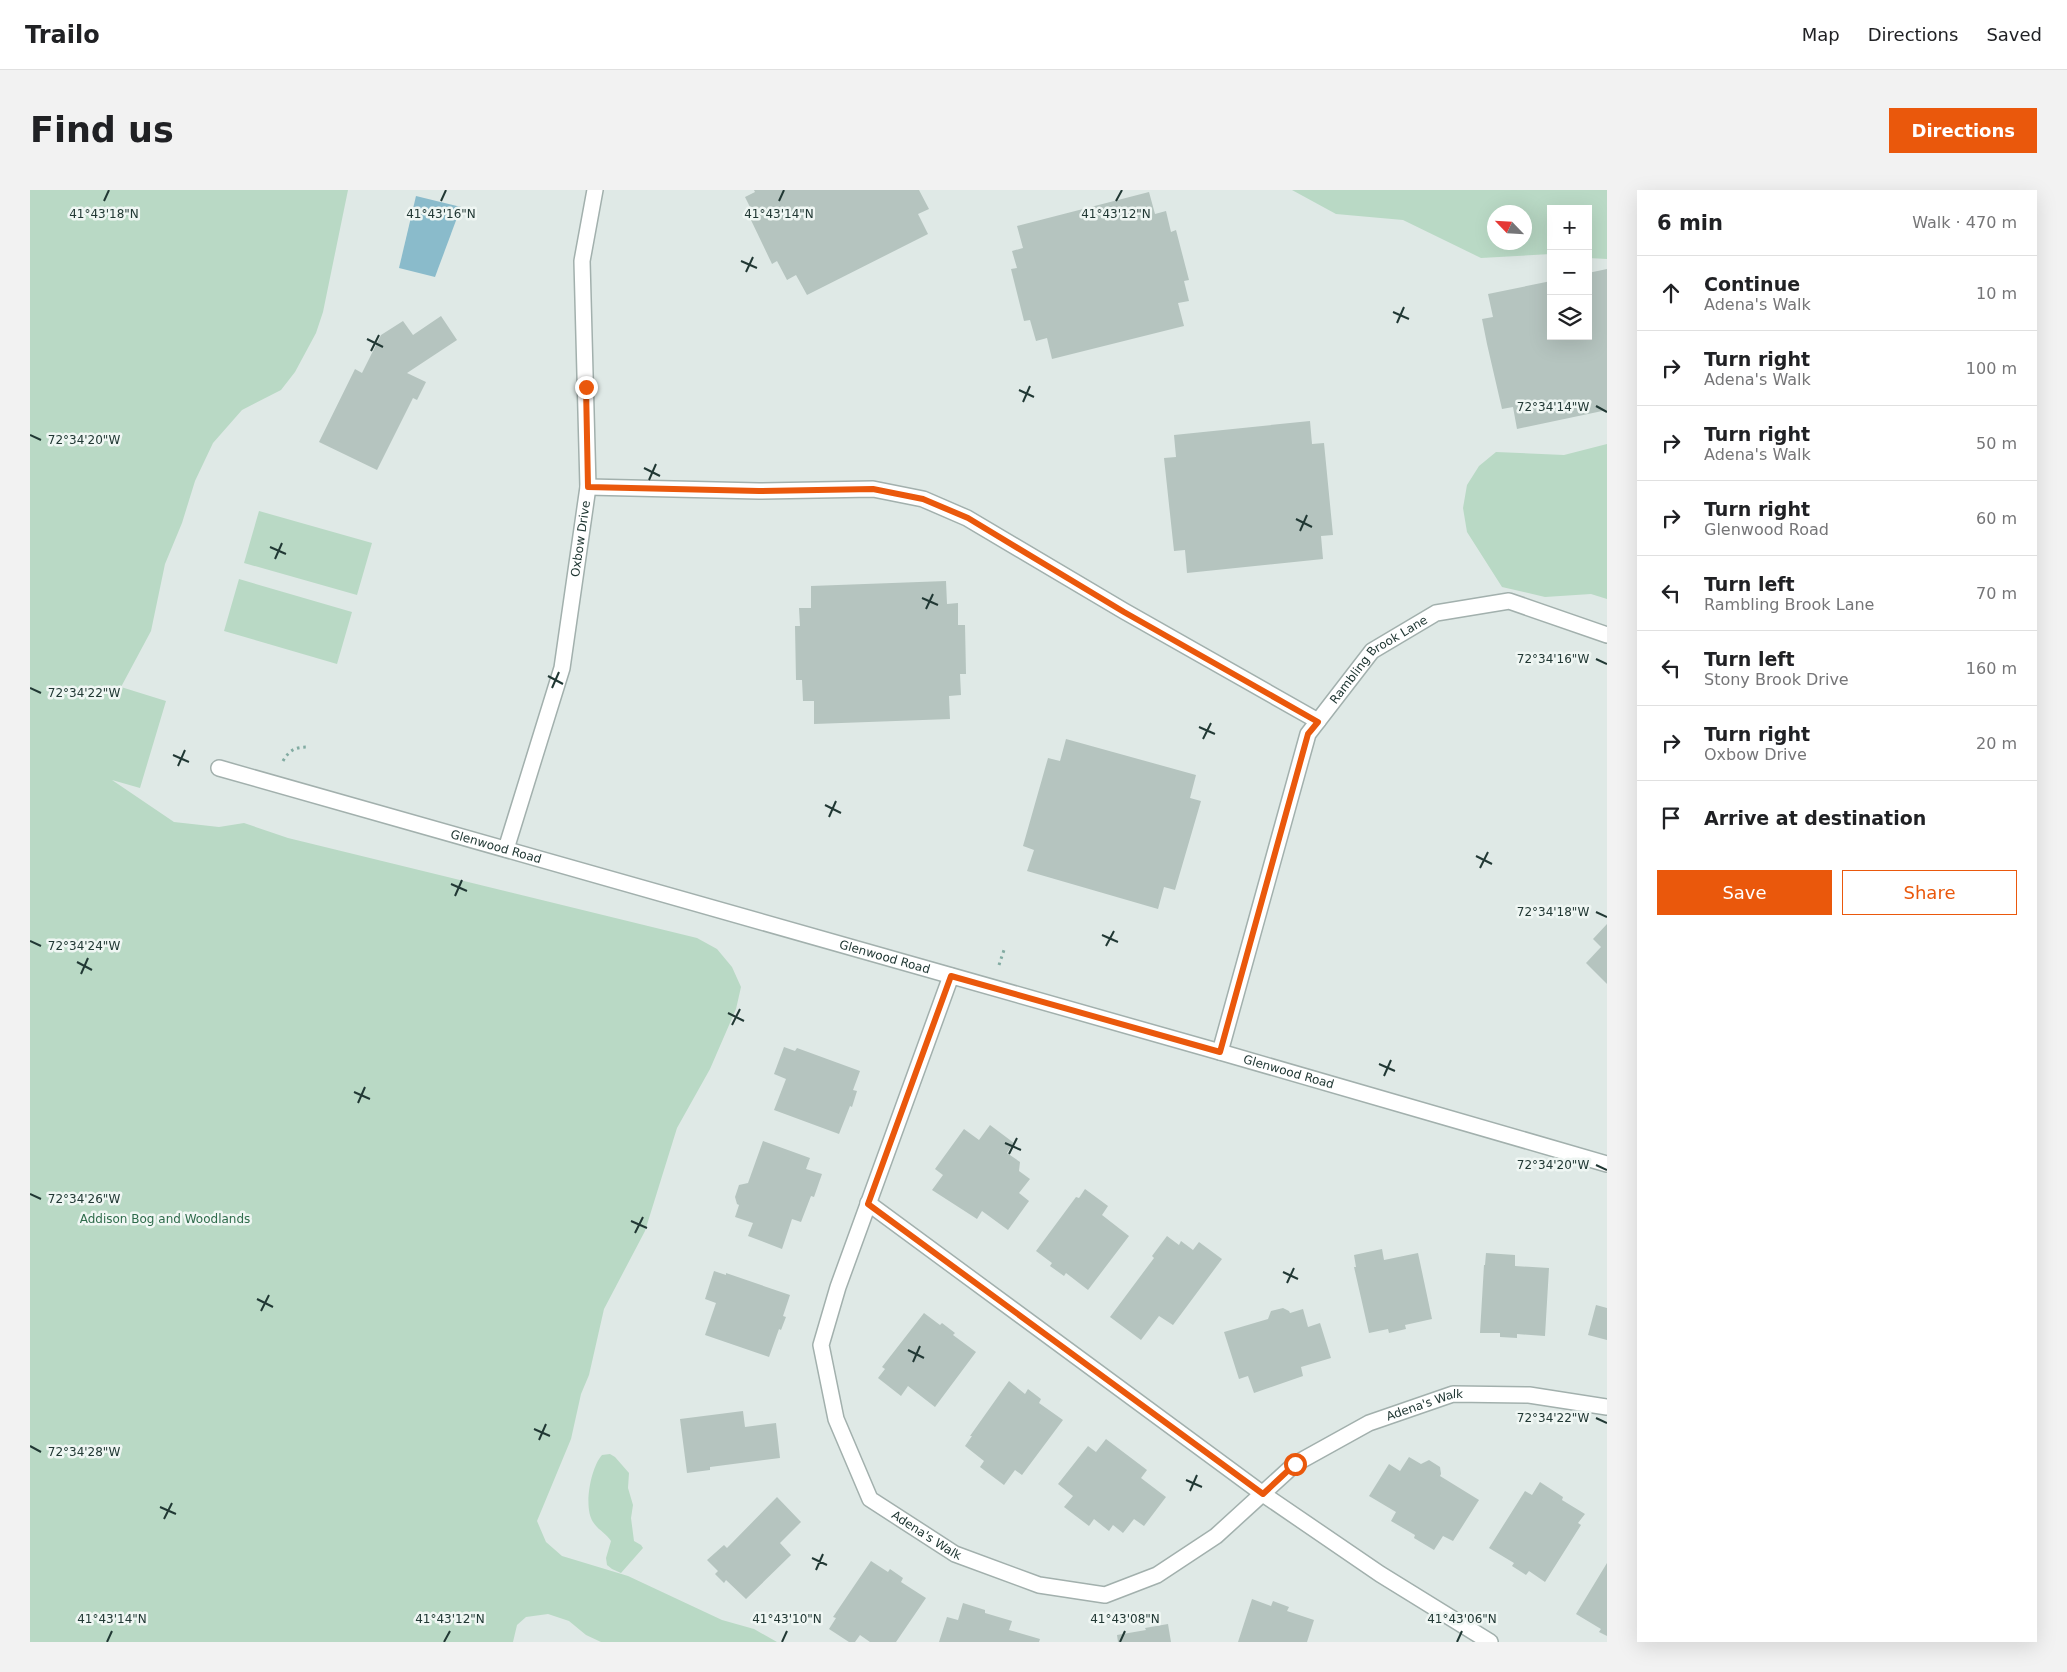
<!DOCTYPE html>
<meta charset="utf-8">
<style>
body{margin:0;font-family:"DejaVu Sans",sans-serif;background:#f2f2f2;color:#202124}
.controls{position:absolute;right:15px;top:15px;display:grid;overflow:hidden;border-radius:0px;box-shadow:0 5px 20px #0002}
.controls button{width:45px;height:45px;display:grid;place-items:center;padding:0;border:0;border-bottom:1px solid #e0e0e0;background:#fff;color:#202124;font:25px sans-serif}
.compass{position:absolute;left:1457px;top:15px;width:45px;height:45px;border-radius:50%;background:#fff;box-shadow:0 5px 20px #0002;rotate:295deg}
.stop{position:absolute;width:15px;height:15px;margin:-11px;border:4px solid #ea580c;border-radius:50%;background:#fff}
.stop.end{background:#ea580c;border-color:#fff;box-shadow:0 1px 5px #0008}
.list{margin:0;padding:0;list-style:none}
h2{display:flex;justify-content:space-between;align-items:center;height:65px;margin:0;padding:0 20px;font-size:21px}
h2 small{font-size:16px;font-weight:400;color:#757577}
.list li{display:grid;grid-template-columns:32px 1fr auto;gap:15px;align-items:center;box-sizing:border-box;height:75px;padding:0 20px;border-top:1px solid #e0e0e0}
.list b{display:block;font-size:19px;white-space:nowrap}
.list p{margin:0;font-size:16px;white-space:nowrap;color:#757577}
.list em{font-size:16px;font-style:normal;color:#757577}
.actions{display:flex;gap:10px;padding:15px 20px}
.actions a{flex:1;padding:11px 0;border:1px solid #ea580c;border-radius:0px;text-align:center;font-size:18px;color:#ea580c}
.actions .main{background:#ea580c;color:#fff}
.icon{flex:none;width:28px;height:28px;fill:none;stroke:currentColor;stroke-width:2;stroke-linecap:round;stroke-linejoin:round}
.map{position:relative;flex:none;width:1577px;height:1452px;overflow:hidden;border-radius:0px}
header{display:flex;align-items:center;gap:30px;box-sizing:border-box;height:70px;padding:0 25px;background:#fff;border-bottom:1px solid #e0e0e0}
header strong{font-size:24px}
nav{display:flex;gap:28px;margin-inline-start:auto;font-size:18px}
.intro{display:flex;align-items:center;justify-content:space-between;box-sizing:border-box;height:120px;padding:0 30px}
h1{margin:0;font-size:35px}
.button{padding:12px 22px;border-radius:0px;background:#ea580c;color:#fff;font-size:18px;font-weight:700}
main{display:flex;gap:30px;padding:0 30px}
aside{flex:1;background:#fff;border-radius:0px;box-shadow:0 5px 20px #0002}
.map>svg:first-child{display:block}
.green{fill:#b9d9c5;fill-rule:evenodd}
.water{fill:#8abbcb}
.building{fill:#b5c4bf}
.lines{fill:none;stroke-linecap:round;stroke-linejoin:round}
.minor-casing{stroke:#a2b0ad;stroke-width:18}
.path{stroke:#82aba2;stroke-width:3;stroke-dasharray:2.5 4;stroke-linecap:butt}
.minor{stroke:#fff;stroke-width:15}
.route{stroke:#ea580c;stroke-width:6}
.ticks{fill:none;stroke:#213834;stroke-width:2}
.labels{text-anchor:middle;stroke-width:5;stroke-linejoin:round;paint-order:stroke}
.street-label{font-size:12px;fill:#213834;stroke:#eff6f3}
.park-label{font-size:12px;fill:#2f6c4c;stroke:#eff6f3}
.ticks-label{font-size:12px;text-anchor:middle;fill:#213834;stroke:#eff6f3;stroke-width:5;stroke-linejoin:round;paint-order:stroke}
</style>
<header>
<strong>Trailo</strong>
<nav><a>Map</a><a>Directions</a><a>Saved</a></nav>
</header>
<div class="intro"><h1>Find us</h1><a class="button">Directions</a></div>
<main>
<div class="map">
<svg width="1577" height="1452" viewBox="0 0 1577 1452">
<rect width="100%" height="100%" fill="#dfe9e6"/>
<path class="green" d="M0 0H318L293 122 286 143 265 182 251 200 212 220 183 253 165 291 152 333 135 374 121 441 91 497 136 511 110 598 82 590 144 632 189 637 214 633 258 648 667 748 687 759 702 777 711 797 706 819 680 879 647 938 615 1041 574 1119 559 1185 551 1204 541 1249 507 1331 516 1352 532 1366 598 1386 692 1430 724 1439 747 1452H571L556 1445 539 1431 518 1424 496 1427 487 1435 483 1452H0Z
M1262 0H1577V69L1558 68V19H1521V64L1451 68 1373 30 1306 24ZM1464 22H1494V52H1464Z
M1577 254V409L1561 404 1515 407 1472 397 1437 342 1433 318 1437 295 1449 276 1466 262 1534 265Z
M229 321 342 353 327 405 214 373Z
M209 389 322 422 307 474 194 441Z
M580 1264 585 1267 599 1283 598 1298 603 1315 601 1328 604 1351 611 1355 613 1358 591 1383 582 1379 577 1375 576 1368 581 1351C576 1343 568 1340 563 1332 553 1317 561 1277 572 1265Z"/>
<path class="water" d="M386 6 431 17 405 87 369 78Z"/>
<path class="building" d="M724 0H889L899 19 888 24 898 44 777 105 766 85 757 90 747 71 742 74 720 28 724 25 715 7 725 2Z
M1119 2 1125 24 1136 21 1141 42 1146 40 1159 90 1154 91 1159 111 1148 113 1154 136 1022 169 1017 148 1006 151 1000 130 994 131 981 79 987 78 982 61 993 58 987 36Z
M1577 79V220L1487 239 1483 217 1472 219 1457 154 1452 129 1463 127 1458 104 1521 91V146H1558V83Z
M411 126 427 150 377 183 396 192 387 210 383 208 347 280 289 252 325 179 332 183 351 145 373 131 383 145Z
M1280 231 1282 254 1294 253 1303 345 1291 346 1293 369 1157 383 1155 360 1144 361 1134 268 1146 267 1144 245Z
M916 391 917 414 928 413V435H935L936 484H930L931 505 919 506 920 529 784 534V511H773L772 490H766L765 436H770L769 418H781V396Z
M1036 549 1166 585 1160 608 1171 611 1145 700 1134 697 1128 719 997 681 1004 660 993 656 1018 568 1030 571Z
M1577 734V794L1556 773 1571 757 1563 749Z
M754 857 765 861 767 858 830 881 823 900 827 901 822 917 820 916 809 944 744 920 756 889 744 884Z
M960 935 984 953 977 963 990 972 989 981 1000 989 989 1003 999 1011 978 1040 952 1021 947 1029 902 1000 913 985 905 979 934 939 949 950Z
M733 951 780 968 776 979 792 984 784 1007 781 1006 771 1032 762 1029 752 1059 718 1046 723 1033 705 1027 709 1015 707 1014 705 1007 709 995 718 993Z
M1055 999 1078 1016 1072 1025 1099 1046 1058 1100 1036 1083 1034 1086 1020 1076 1022 1073 1006 1061 1046 1007 1049 1008Z
M1137 1046 1149 1055 1151 1051 1163 1060 1169 1052 1192 1069 1143 1135 1129 1126 1111 1150 1080 1127 1124 1068 1122 1066Z
M1352 1059 1354 1070 1388 1063 1402 1129 1375 1135 1376 1139 1359 1143 1358 1139 1339 1143 1324 1077H1326L1324 1065Z
M1456 1063 1485 1065V1076L1519 1078 1515 1146 1487 1144V1148L1470 1147V1143H1450L1454 1075H1455Z
M684 1081 696 1085V1083L760 1105 753 1126 756 1127 751 1140 749 1139 739 1167 675 1145 686 1113 675 1109Z
M1566 1115 1577 1118V1150L1558 1145Z
M1253 1118 1259 1121 1260 1123 1273 1119 1278 1137 1290 1133 1301 1168 1271 1177 1273 1186 1224 1203 1218 1186 1209 1189 1194 1142 1238 1129 1241 1121Z
M894 1123 910 1135 912 1133 925 1143 923 1145 946 1162 905 1217 878 1196 871 1206 848 1188 855 1179 852 1177Z
M979 1191 995 1204 998 1199 1011 1209 1009 1213 1033 1230 992 1285 985 1280 974 1295 950 1277 954 1271 935 1256 942 1246H940Z
M713 1221 715 1237 746 1233 750 1268 680 1277V1280L657 1283 650 1229Z
M1076 1249 1117 1280 1111 1288 1136 1307 1114 1336 1104 1329 1093 1343 1083 1335 1079 1341 1064 1329 1059 1336 1034 1317 1043 1306 1028 1294 1058 1256 1066 1262Z
M1379 1267 1391 1274 1399 1270 1410 1277 1411 1284 1410 1286 1449 1310 1423 1351 1413 1346 1404 1360 1384 1348 1385 1345 1361 1331 1366 1322 1339 1306 1359 1274 1370 1281Z
M1510 1292 1533 1307 1532 1310 1555 1324 1548 1333 1551 1335 1515 1392 1499 1381 1496 1385 1482 1376 1484 1373 1459 1358 1495 1301 1502 1305Z
M747 1307 771 1332 750 1353 761 1365 716 1409 696 1390 694 1393 685 1384 688 1381 677 1370 694 1355 697 1358Z
M841 1371 858 1382 860 1379 873 1388 871 1392 896 1408 866 1452H840L830 1445 825 1452H819L799 1439 806 1428 803 1427Z
M1577 1373V1446L1569 1442 1571 1439 1546 1424Z
M1222 1409 1241 1416 1243 1411 1259 1417 1257 1421 1284 1430 1277 1452H1208Z
M933 1413 955 1420V1423L982 1431 979 1440 1010 1449 1009 1452H909L917 1427 928 1430Z
M1138 1434 1141 1452H1088L1087 1445 1116 1440 1115 1438Z"/>
<g class="lines">
<g class="minor-casing">
<g id="minor">
<path d="M558 297 729 301 843 299 893 309 937 328 1094 421 1288 531"/>
<path id="s1" d="M189 578 1190 862 1577 974"/>
<path id="s2" d="M476 659 532 478 558 297 552 71 565 0"/>
<path id="s3" d="M921 786 808 1097 791 1155 806 1229 840 1309 925 1364 1009 1395 1075 1405 1127 1385 1186 1346 1265 1274 1339 1233 1423 1204 1499 1205 1577 1217"/>
<path id="s4" d="M1190 862 1278 544 1342 461 1406 423 1479 411 1577 445"/>
<path d="M838 1013 1233 1304 1350 1384 1460 1452"/>
</g>
</g>
<path class="path" d="M253 571C260 559 266 557 279 557
M969 775 974 760"/>
<use href="#minor" class="minor"/>
</g>
<g class="lines">
<path class="route" d="M556 197 558 297 729 301 843 299 893 309 938 328 1094 422 1288 532 1278 544 1190 862 921 786 838 1014 1233 1304 1265 1274"/>
</g>
<path class="ticks" d="M74 11 79 0M411 11 416 0M749 11 754 0M1086 11 1092 0M711 71 727 78M716 82 723 67M1363 122 1379 129M1367 133 1374 117M337 149 353 157M341 161 349 145M989 200 1004 207M993 212 1000 196M1566 216 1577 222M0 245 11 250M614 278 630 286M619 290 626 274M1266 329 1282 337M1270 341 1277 325M240 357 256 364M245 369 252 353M892 408 908 415M896 419 903 404M1566 469 1577 474M518 486 533 494M0 498 11 503M522 498 529 482M1169 537 1185 544M1173 549 1181 533M143 565 159 572M148 576 155 560M795 615 811 623M799 627 806 611M1446 666 1462 674M1450 678 1458 662M421 694 437 701M425 706 432 690M1566 722 1577 727M1072 745 1088 752M0 751 11 756M1076 756 1084 741M47 772 62 780M51 784 58 768M698 823 714 831M702 835 710 819M1349 874 1365 881M1354 886 1361 870M324 902 340 909M328 913 335 897M975 953 991 960M979 964 987 948M1566 975 1577 980M0 1004 11 1009M601 1031 617 1038M605 1043 613 1027M1253 1082 1268 1089M1257 1093 1264 1078M227 1109 243 1117M231 1121 239 1105M878 1160 894 1168M883 1172 890 1156M1566 1228 1577 1233M504 1239 520 1246M509 1250 516 1234M0 1256 11 1262M1156 1290 1172 1297M1160 1301 1167 1285M130 1317 146 1324M134 1329 142 1313M782 1368 797 1375M786 1380 793 1364M77 1452 82 1441M414 1452 420 1441M752 1452 757 1441M1090 1452 1095 1441M1427 1452 1432 1441"/>
<g class="labels">
<g class="street-label">
<text dy="4" stroke="none"><textPath href="#s2" startOffset="320">Oxbow Drive</textPath></text>
<text dy="4" stroke="none"><textPath href="#s4" startOffset="434">Rambling Brook Lane</textPath></text>
<text dy="4" stroke="none"><textPath href="#s1" startOffset="288">Glenwood Road</textPath></text>
<text dy="4" stroke="none"><textPath href="#s1" startOffset="692">Glenwood Road</textPath></text>
<text dy="4" stroke="none"><textPath href="#s1" startOffset="1112">Glenwood Road</textPath></text>
<text dy="4" stroke="none"><textPath href="#s3" startOffset="1188">Adena's Walk</textPath></text>
<text dy="4" stroke="none"><textPath href="#s3" startOffset="621">Adena's Walk</textPath></text>
</g>
<g class="park-label">
<text x="135" y="1033">Addison Bog and Woodlands</text>
</g>
</g>
<g class="ticks-label">
<text x="74" y="28">41°43'18"N</text>
<text x="411" y="28">41°43'16"N</text>
<text x="749" y="28">41°43'14"N</text>
<text x="1086" y="28">41°43'12"N</text>
<text x="1523" y="221">72°34'14"W</text>
<text x="54" y="254">72°34'20"W</text>
<text x="1523" y="473">72°34'16"W</text>
<text x="54" y="507">72°34'22"W</text>
<text x="1523" y="726">72°34'18"W</text>
<text x="54" y="760">72°34'24"W</text>
<text x="1523" y="979">72°34'20"W</text>
<text x="54" y="1013">72°34'26"W</text>
<text x="1523" y="1232">72°34'22"W</text>
<text x="54" y="1266">72°34'28"W</text>
<text x="82" y="1433">41°43'14"N</text>
<text x="420" y="1433">41°43'12"N</text>
<text x="757" y="1433">41°43'10"N</text>
<text x="1095" y="1433">41°43'08"N</text>
<text x="1432" y="1433">41°43'06"N</text>
</g>
</svg>
<div class="controls">
<button>+</button>
<button>−</button>
<button><svg class="icon" aria-label="layers" viewBox="0 0 24 24"><path d="M12 4l9 5-9 5-9-5zM3 14l9 5 9-5"/></svg></button>
</div>
<svg class="compass" viewBox="-18 -18 36 36"><path d="M0-13l5 13h-10z" fill="#e53935"/><path d="M0 13l5-13h-10z" fill="#757577"/></svg>
<div class="stop" style="left:1265px;top:1274px"></div>
<div class="stop end" style="left:556px;top:197px"></div>
</div>
<aside>
<h2>6 min<small>Walk · 470 m</small></h2>
<ul class="list">
<li><svg class="icon" aria-label="ahead" viewBox="0 0 24 24"><path d="M12 20V5M6 11l6-6 6 6"/></svg><div><b>Continue</b><p>Adena's Walk</p></div><em>10 m</em></li>
<li><svg class="icon" aria-label="right" viewBox="0 0 24 24"><path d="M7 20v-9h11M14 6l5 5-5 5"/></svg><div><b>Turn right</b><p>Adena's Walk</p></div><em>100 m</em></li>
<li><svg class="icon" aria-label="right" viewBox="0 0 24 24"><path d="M7 20v-9h11M14 6l5 5-5 5"/></svg><div><b>Turn right</b><p>Adena's Walk</p></div><em>50 m</em></li>
<li><svg class="icon" aria-label="right" viewBox="0 0 24 24"><path d="M7 20v-9h11M14 6l5 5-5 5"/></svg><div><b>Turn right</b><p>Glenwood Road</p></div><em>60 m</em></li>
<li><svg class="icon" aria-label="left" viewBox="0 0 24 24"><path d="M17 20v-9H6M10 6l-5 5 5 5"/></svg><div><b>Turn left</b><p>Rambling Brook Lane</p></div><em>70 m</em></li>
<li><svg class="icon" aria-label="left" viewBox="0 0 24 24"><path d="M17 20v-9H6M10 6l-5 5 5 5"/></svg><div><b>Turn left</b><p>Stony Brook Drive</p></div><em>160 m</em></li>
<li><svg class="icon" aria-label="right" viewBox="0 0 24 24"><path d="M7 20v-9h11M14 6l5 5-5 5"/></svg><div><b>Turn right</b><p>Oxbow Drive</p></div><em>20 m</em></li>
<li><svg class="icon" aria-label="arrive" viewBox="0 0 24 24"><path d="M6 21V4h12l-3 4 3 4H6"/></svg><div><b>Arrive at destination</b></div></li>
</ul>
<div class="actions"><a class="main">Save</a><a>Share</a></div>
</aside>
</main>
